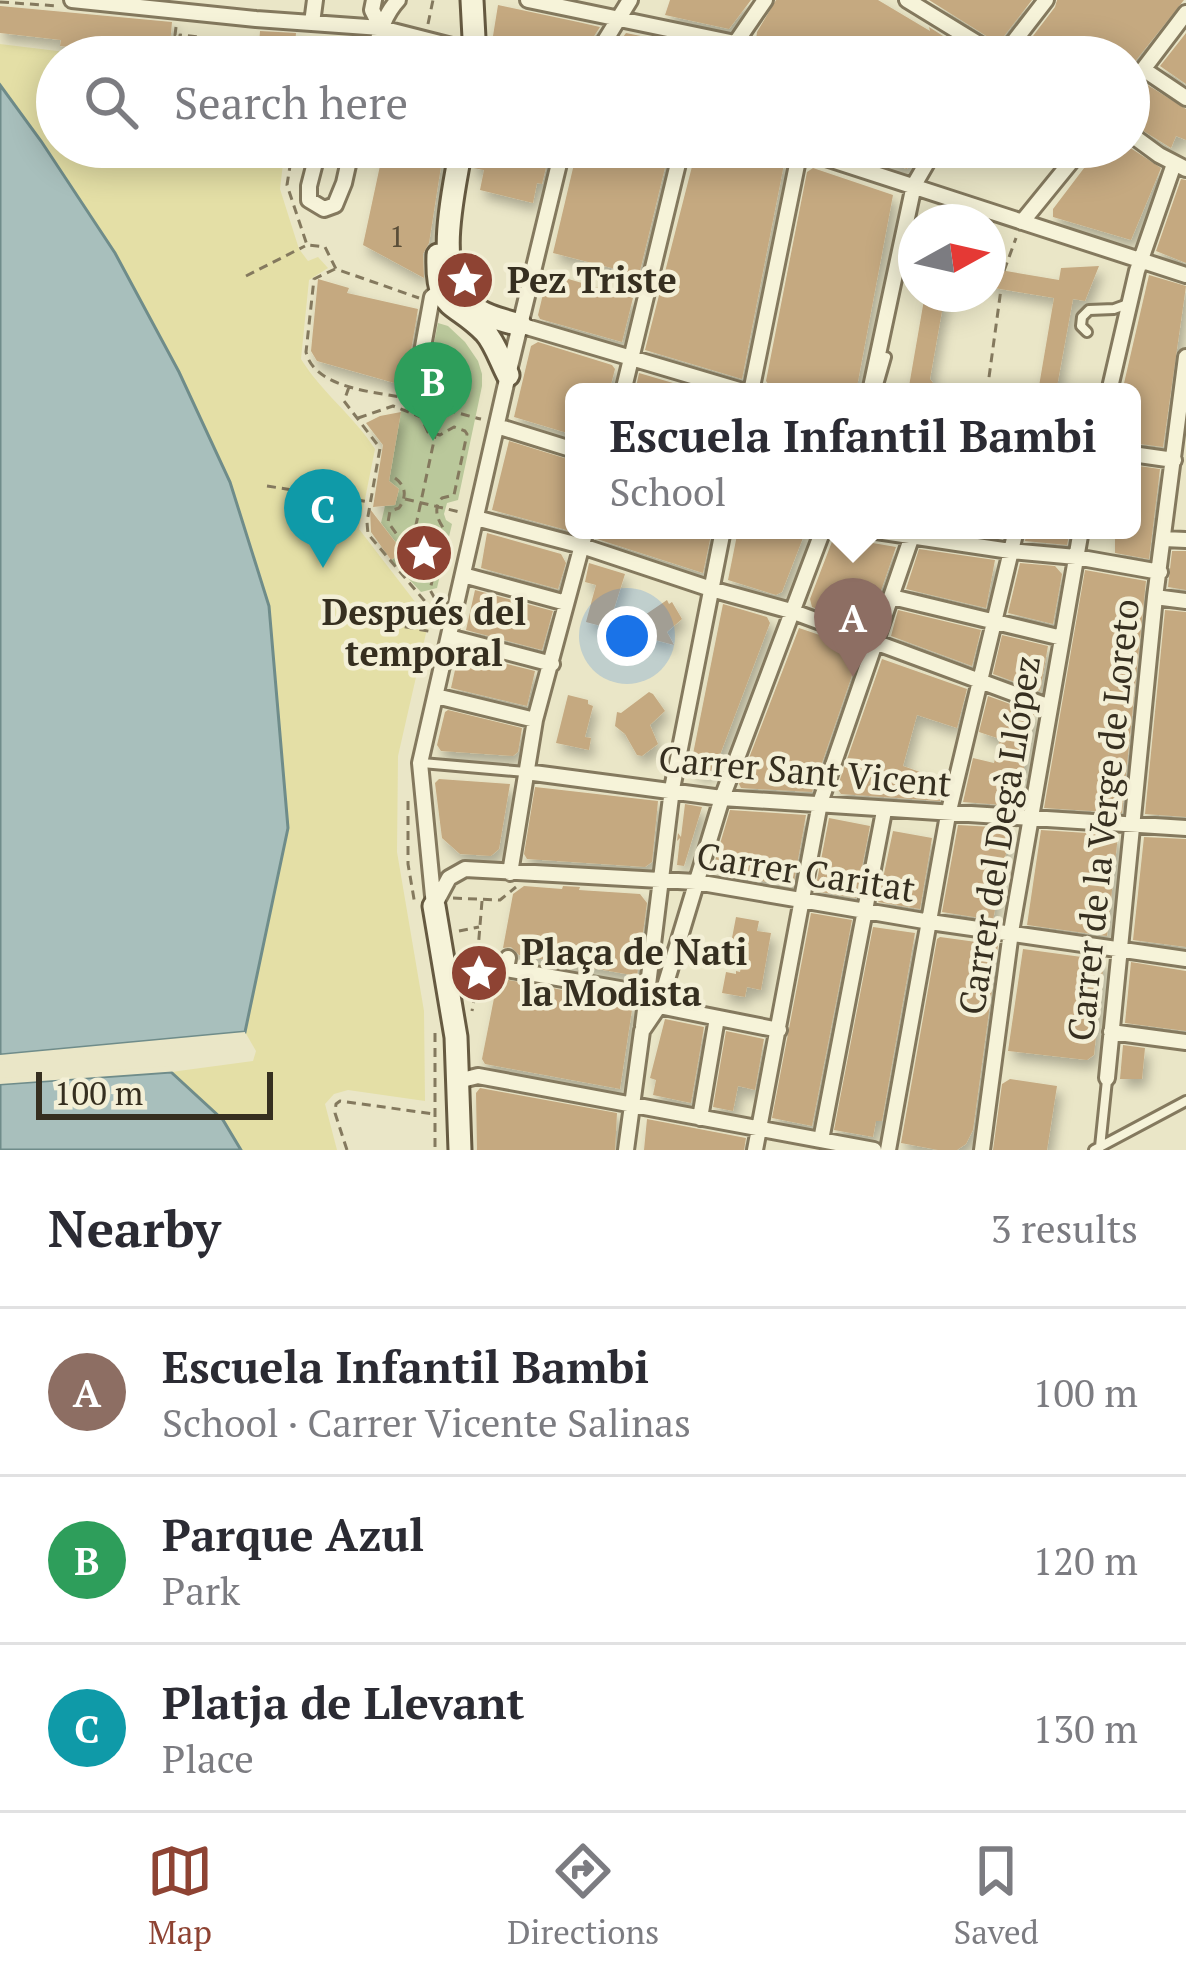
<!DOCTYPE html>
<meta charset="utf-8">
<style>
body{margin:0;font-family:"PT Serif",serif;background:#f2f2f3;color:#2b2b33}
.compass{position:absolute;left:898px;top:204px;width:108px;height:108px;border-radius:50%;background:#fff;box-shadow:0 6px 30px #0003;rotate:82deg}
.scale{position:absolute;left:36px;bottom:30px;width:237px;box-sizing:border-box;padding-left:12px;border:6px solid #362f20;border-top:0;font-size:33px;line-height:42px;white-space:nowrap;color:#362f20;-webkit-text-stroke:9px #f3efd6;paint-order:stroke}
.you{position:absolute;left:627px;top:636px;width:42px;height:42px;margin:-30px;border:9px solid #fff;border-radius:50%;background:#1a73e8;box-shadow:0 0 0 18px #1a73e833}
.badge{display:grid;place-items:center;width:78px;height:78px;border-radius:50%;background:#8e4333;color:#fff;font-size:39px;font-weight:700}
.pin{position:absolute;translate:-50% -99px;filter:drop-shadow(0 3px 6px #0008)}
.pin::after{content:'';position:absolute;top:63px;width:42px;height:36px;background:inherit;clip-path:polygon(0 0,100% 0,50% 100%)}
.popup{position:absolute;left:565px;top:383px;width:576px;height:156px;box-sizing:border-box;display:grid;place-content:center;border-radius:18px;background:#fff;filter:drop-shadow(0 3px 9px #0005);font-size:39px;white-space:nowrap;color:#7c7c81}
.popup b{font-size:45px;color:#2b2b33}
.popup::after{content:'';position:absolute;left:50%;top:100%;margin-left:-24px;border:24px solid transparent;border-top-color:#fff}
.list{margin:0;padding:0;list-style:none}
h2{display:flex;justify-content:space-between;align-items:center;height:156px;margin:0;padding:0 48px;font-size:51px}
h2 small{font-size:39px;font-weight:400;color:#7c7c81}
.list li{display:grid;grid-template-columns:78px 1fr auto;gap:36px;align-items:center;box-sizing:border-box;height:168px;padding:0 48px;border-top:3px solid #e1e1e2}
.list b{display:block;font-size:45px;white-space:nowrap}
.list p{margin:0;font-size:39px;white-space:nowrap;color:#7c7c81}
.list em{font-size:39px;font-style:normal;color:#7c7c81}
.icon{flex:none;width:66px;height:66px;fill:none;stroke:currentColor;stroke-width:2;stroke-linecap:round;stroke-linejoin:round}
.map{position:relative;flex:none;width:1186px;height:1150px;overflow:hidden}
.search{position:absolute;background:#fff;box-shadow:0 6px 30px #0003;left:36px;right:36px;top:36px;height:132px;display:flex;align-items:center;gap:30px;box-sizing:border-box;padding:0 42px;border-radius:66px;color:#7c7c81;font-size:45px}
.sheet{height:660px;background:#fff}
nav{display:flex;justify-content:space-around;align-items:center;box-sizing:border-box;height:168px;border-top:3px solid #e1e1e2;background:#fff;font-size:33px;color:#7c7c81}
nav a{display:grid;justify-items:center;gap:6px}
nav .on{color:#8e4333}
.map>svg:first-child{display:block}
.green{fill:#bac89b}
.sand{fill:#e4dfa6}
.water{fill:#a8bfbc;stroke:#6f8c8a;stroke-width:3}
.pier{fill:#eae6c7}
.building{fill:#c5a980;filter:url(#shadow)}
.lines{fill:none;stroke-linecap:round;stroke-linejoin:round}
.lane-casing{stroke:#84795e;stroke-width:14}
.street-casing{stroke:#84795e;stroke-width:20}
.secondary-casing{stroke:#665a41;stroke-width:27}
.path{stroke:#84795e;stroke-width:3;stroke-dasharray:9 6;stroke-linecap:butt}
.lane{stroke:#f6f3d9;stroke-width:8}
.street{stroke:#f6f3d9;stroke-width:14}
.secondary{stroke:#f6f3d9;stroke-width:21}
.labels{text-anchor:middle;stroke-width:9;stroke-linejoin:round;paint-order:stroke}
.number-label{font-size:30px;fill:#5a4e38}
.poi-label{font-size:36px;font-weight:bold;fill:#362f20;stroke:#f3efd6;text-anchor:start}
.street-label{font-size:36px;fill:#362f20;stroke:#f3efd6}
</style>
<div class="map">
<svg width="1186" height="1150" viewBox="0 0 1186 1150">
<defs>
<filter id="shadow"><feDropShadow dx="4.5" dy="8" stdDeviation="6" flood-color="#0004"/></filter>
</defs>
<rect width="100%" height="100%" fill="#eae6c7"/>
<path class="green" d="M185 39 251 46 250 57H183Z
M438 323 448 326 465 342 478 361 482 374V386L458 500 447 503 444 514 446 520 452 524 437 588 421 592 391 560 403 552 381 523 385 506 395 505 399 489 389 481 401 411 424 393Z"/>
<path class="sand" d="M0 44 106 57H57V147H285L280 189 299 249 308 261 318 257 328 268 309 280 301 359C321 392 354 416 375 449L359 529 429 620 398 756 397 852 424 1011 425 1101 348 1090 334 1094 325 1104 337 1150H241L223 1120 171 1072 253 1061 256 1051 245 1032 288 828 269 606 230 482 179 372 115 253 41 141 0 84Z"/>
<path class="water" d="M0 85 41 141 115 253 179 372 230 482 269 606 288 828 245 1032 0 1055Z
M171 1072 223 1120 241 1150H0V1084Z"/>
<path class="pier" d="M245 1032 246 1038 0 1061V1055Z
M171 1066 179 1071 0 1084V1078Z"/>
<path class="building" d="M670 0H751L729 29 665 15Z
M776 0H878L930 31 929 27 976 57H795L756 39 757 32Z
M929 0H1032L1001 40 996 42Z
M1057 0H1184L1129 69V57H1017L1055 7Z
M498 5 578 22 600 27 585 50 584 57H561L493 36Z
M0 6 172 22 169 56 60 46 61 40 0 33Z
M260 31 296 33 294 57H258Z
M626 33 715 51V57H608Z
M1186 33V84L1160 66Z
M1146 84 1186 109V140L1176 136 1171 148 1129 122V99L1137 96Z
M384 147H444L429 243 423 254 424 278 363 245Z
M476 147H551L542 184 537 183 533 203 480 190 484 170 473 168Z
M578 147H670L639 275 553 253Z
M697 147H747L785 159 742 379 645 350Z
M847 147H921L907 169 847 150Z
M1100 147H1129L1161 168 1131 240 1053 217V209Z
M813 168 893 195 856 392H791L769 385 766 381 807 172Z
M1181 179 1186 180V263L1156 251Z
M1099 266 1085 301 1073 299 1056 392H1038L1054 298 988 287V268L1059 280 1061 268Z
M548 273 633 298 622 342 540 319 538 315Z
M1149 275 1186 286 1163 447 1132 443V392H1122Z
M318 279 349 288 347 293 418 309 405 386 317 361 311 351Z
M925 294H945L930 379 940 392H908Z
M538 342 612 365 615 369 609 392H574V435L514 417 531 346Z
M639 373 690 388V392H635Z
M401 412 389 481 399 489 395 505 373 507 383 445 366 423 380 416Z
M509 441 574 461V532L492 510Z
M1132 465 1160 469 1149 559 1115 553V530H1132Z
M313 497 339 500 336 523 311 521Z
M370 509 403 552 391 560 371 532Z
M599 530H712L703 573 597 539Z
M738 530H806L782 592 776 595 728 580Z
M1027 530H1070L1067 545 1025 541Z
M487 533 561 554 566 563 558 589 481 568Z
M838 537 896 547 868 628 812 607 810 599 833 539Z
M919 549 995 560 986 608 906 589Z
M1172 551H1186V590L1168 587Z
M589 563 625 574 608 628 586 622 596 585 585 582Z
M1020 563 1055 566 1062 574 1053 624 1008 613Z
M1085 570 1146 581 1122 813 1044 808Z
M475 590 553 611 542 650 466 630Z
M667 600 669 604 672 602 682 619 667 632 674 645 636 635 630 625Z
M723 604 767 617 770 623 715 768 704 774 698 773 691 764Z
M898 610 981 630 972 666 891 636Z
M1165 610 1186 612V817L1145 814Z
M799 628 858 648 860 652 812 792 741 788 739 784Z
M1002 635 1048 646 1040 691 993 674Z
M459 652 535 671 527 706 451 688Z
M882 659 967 689 957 728 917 715 903 766 945 781 940 801 841 794 837 788Z
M649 692 653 694 665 711 650 725 658 744 642 756 637 755 625 734 615 726 617 712 621 713Z
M568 695 588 700V704L593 706 585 737 591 738 589 750 556 743Z
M988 696 1035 713 1016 806 963 802 973 758 994 763 1000 739 979 732Z
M448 710 522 728 518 752 513 756 441 751 437 745 445 712Z
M439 779 510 784 499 849 491 856 460 854 442 838 435 783Z
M535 787 658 801 652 862 645 867 527 859 524 854Z
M685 804 702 807 684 866 677 865 680 838 677 841 678 833 681 837Z
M730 810 806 815 793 887 712 871Z
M829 818 870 826 856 898 815 891Z
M958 825 1011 828 993 920 942 912Z
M1041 830 1118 835 1107 936 1027 925Z
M893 831 932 838 920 909 878 902Z
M1144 837 1186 839V947L1133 940Z
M524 886 562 889 563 886 580 887 579 890 640 894 647 903 637 976 519 955 511 947 503 948 513 894Z
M811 913 852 920 812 1126 772 1118Z
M736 917 759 921 757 931 771 933 761 990 747 987 745 997 722 993 726 972 736 974V971L740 972 745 944 732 938Z
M873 927 915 933 882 1121H876L873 1137 834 1130Z
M940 937 998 945 973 1130 966 1144 957 1150H938L901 1143 937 939Z
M1023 949 1104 960 1094 1055 1087 1060 1008 1051Z
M1131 962 1186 971V1031L1125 1023Z
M498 978 633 1003 620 1089 485 1064 482 1059Z
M665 1019 704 1027 691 1103 653 1095 656 1080 650 1078Z
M726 1031 764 1039 755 1090 738 1086 733 1111 713 1107Z
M1123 1045 1145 1048 1142 1079H1120Z
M1010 1079 1057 1086 1047 1150H993L1002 1084Z
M480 1088 617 1113 615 1150H477L476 1093Z
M647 1119 746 1138 744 1150H644Z"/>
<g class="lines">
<g class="lane-casing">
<path id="lane" d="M1087 332 1081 326 1082 317 1089 310 1114 309 1125 305
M878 385 886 357
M422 763 526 772
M1100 1147 1107 1080
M1094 1150 1186 1101"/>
</g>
<g class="street-casing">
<path id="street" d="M72 0 256 19 381 28 495 57
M374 0 372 10 381 28
M528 0 735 43 767 57
M907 0 1000 57
M312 23 315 0
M373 57C379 36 383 16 398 0
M595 57 630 0
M726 57 765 0
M1002 57 1046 0
M1143 69 1186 98
M1129 88 1186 13
M1129 133 1159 155 1186 169
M319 147 309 186V200L324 209 335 205 344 183 352 147
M792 147 1186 275
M1022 222 1083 147
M520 325 746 392
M417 380 432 297 440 291
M623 392 682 147
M751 392 800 150
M870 392 914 185 936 147
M1109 392 1137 271 1174 164
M497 426 574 450
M1132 454 1174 460
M476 518 582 546 711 589 791 611 1050 707
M870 530 1010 551 1076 557 1160 572
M1164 539 1186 540
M463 575 566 603
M892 597 1062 638
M1155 597 1186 601
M449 637 552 664
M436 696 535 720
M526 772 722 798 1186 828
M510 873 535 720 586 530
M434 906 449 878 465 869 696 882 930 922 1186 959
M434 906 420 763 508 375 563 147
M508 958 506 969 637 992
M659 1006 779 1030
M643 1026 672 789 723 530
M1111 1032 1186 1042
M1107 1078 1155 597 1186 357
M458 1081 478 1076 874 1150
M700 1118 717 1018
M821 1140 884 811
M626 1150 642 1031 659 1006 722 798 823 530
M755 1150 820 803 914 530
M888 1150 948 815 1016 530
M982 1150 1011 932 1081 530"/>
</g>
<g class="secondary-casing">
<path id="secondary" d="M472 0 475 57
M461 147C455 189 432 270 468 303 483 316 502 320 520 325
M438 255C436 312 453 299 485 332 495 343 501 362 508 375
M434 906 456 1037 460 1150"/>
</g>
<path class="path" d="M0 2 58 6
M428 24 433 0
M176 27 175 35H180
M196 38 202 51 201 57
M178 57 180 35 255 43 254 57
M221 57 224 53 231 51 239 55
M237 57 242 48 239 42
M306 57 310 37
M293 147 287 185 307 245 325 247 336 269 419 298
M335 269 314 279 306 352C315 391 383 392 415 400 437 406 459 414 481 419
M1004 271 1016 238
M246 276 305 246
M349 387 344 401 380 448 367 522 368 534 439 618
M987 392 1001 289
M358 418 393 406 421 417 428 432 440 435 454 427 465 431 467 434 454 495 442 498C433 508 437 519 444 529L430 590 434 597 440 600
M395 478C406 486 407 496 399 508L390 511 388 522 410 553 435 436
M267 486 370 502
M405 499 460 512
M411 554 422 569 433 575
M390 624 433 632
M408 801V864L415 905
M453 898 500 900 516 887
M482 901 477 962 490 965
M459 931 479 927
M465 966 477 962 478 979 472 1011
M435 1033V1150
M347 1150 335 1113 336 1104 340 1101 434 1114"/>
<use href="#lane" class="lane"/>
<use href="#street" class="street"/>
<use href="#secondary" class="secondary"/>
</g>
<defs>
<g id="sight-disc" transform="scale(3)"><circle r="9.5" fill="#8e4333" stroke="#f3efd6"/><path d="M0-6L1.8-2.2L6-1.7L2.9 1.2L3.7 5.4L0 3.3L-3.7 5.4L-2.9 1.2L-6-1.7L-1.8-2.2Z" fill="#fff"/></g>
</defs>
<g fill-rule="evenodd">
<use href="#sight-disc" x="465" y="280"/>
<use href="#sight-disc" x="424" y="553"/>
<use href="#sight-disc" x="479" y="973"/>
</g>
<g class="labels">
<g class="number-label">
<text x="397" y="247">1</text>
</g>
<g class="poi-label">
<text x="507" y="293">Pez Triste</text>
<text x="424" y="625" text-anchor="middle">Después del<tspan x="424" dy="41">temporal</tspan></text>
<text x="521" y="965">Plaça de Nati<tspan x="521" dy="41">la Modista</tspan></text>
</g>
<g class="street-label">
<text transform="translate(805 771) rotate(5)" y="13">Carrer Sant Vicent</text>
<text transform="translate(1103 820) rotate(-84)" y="13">Carrer de la Verge de Loreto</text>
<text transform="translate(999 835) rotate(-81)" y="13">Carrer del Degà Llópez</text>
<text transform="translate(806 872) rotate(9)" y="13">Carrer Caritat</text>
</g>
</g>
</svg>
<svg class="compass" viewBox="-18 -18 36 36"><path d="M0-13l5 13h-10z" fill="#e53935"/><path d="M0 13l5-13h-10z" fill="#7c7c81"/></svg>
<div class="scale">100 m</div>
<div class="you"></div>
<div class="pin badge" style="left:853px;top:677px;background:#8d6e63">A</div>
<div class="popup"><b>Escuela Infantil Bambi</b>School</div>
<div class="pin badge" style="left:433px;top:441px;background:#2e9e5b">B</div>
<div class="pin badge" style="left:323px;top:568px;background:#0f9aa8">C</div>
<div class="search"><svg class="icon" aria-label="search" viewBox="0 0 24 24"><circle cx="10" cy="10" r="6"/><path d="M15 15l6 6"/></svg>Search here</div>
</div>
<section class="sheet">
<h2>Nearby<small>3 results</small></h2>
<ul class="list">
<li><span class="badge" style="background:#8d6e63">A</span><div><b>Escuela Infantil Bambi</b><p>School · Carrer Vicente Salinas</p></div><em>100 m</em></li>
<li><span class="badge" style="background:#2e9e5b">B</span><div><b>Parque Azul</b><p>Park</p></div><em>120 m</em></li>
<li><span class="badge" style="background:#0f9aa8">C</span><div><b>Platja de Llevant</b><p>Place</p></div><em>130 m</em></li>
</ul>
</section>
<nav>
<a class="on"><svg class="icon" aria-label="map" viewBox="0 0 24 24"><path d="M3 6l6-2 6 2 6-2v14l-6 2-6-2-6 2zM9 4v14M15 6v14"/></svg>Map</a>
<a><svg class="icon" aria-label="directions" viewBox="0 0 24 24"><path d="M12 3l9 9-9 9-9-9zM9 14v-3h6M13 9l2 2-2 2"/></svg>Directions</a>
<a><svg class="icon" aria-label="saved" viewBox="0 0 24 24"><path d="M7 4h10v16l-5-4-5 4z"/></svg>Saved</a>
</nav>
